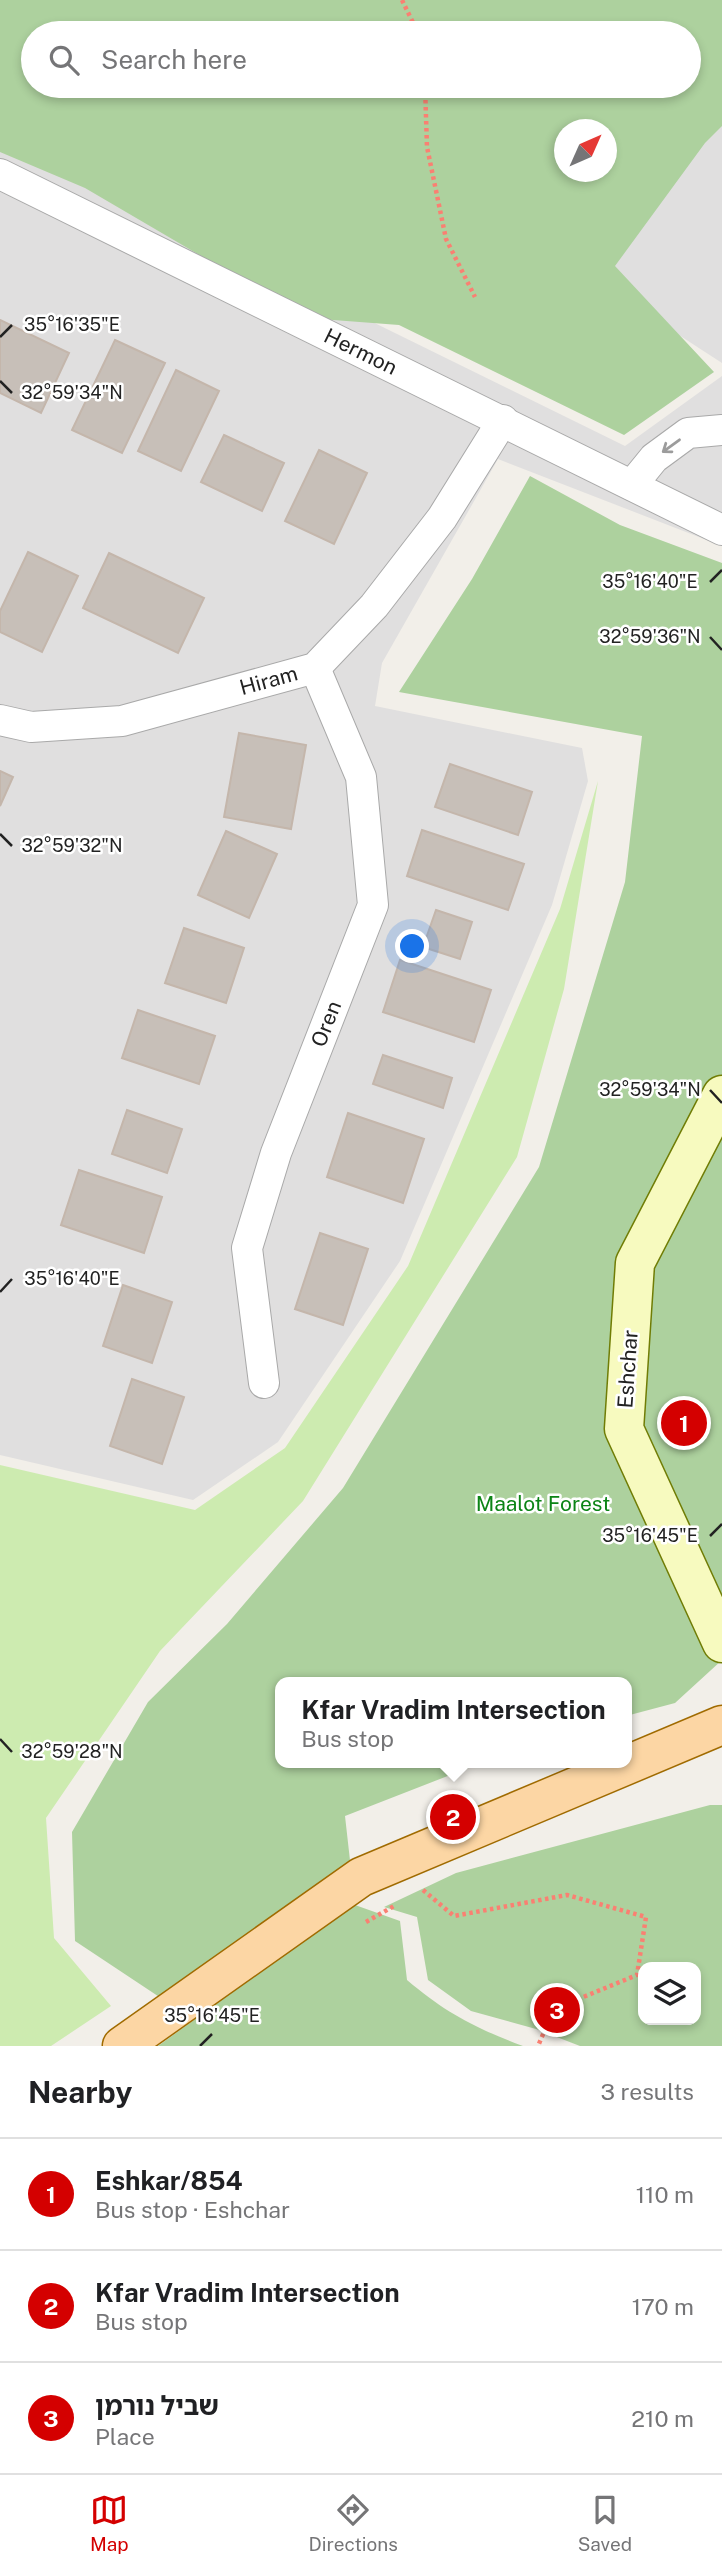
<!DOCTYPE html>
<meta charset="utf-8">
<style>
body{margin:0;font-family:"Public Sans","Noto Sans Hebrew",sans-serif;background:#f2f2f2;color:#202124}
.controls{position:absolute;right:21px;bottom:21px;display:grid;overflow:hidden;border-radius:14px;box-shadow:0 4px 10px #0003}
.controls button{width:63px;height:63px;display:grid;place-items:center;padding:0;border:0;border-bottom:2px solid #e0e0e0;background:#fff;color:#202124;font:35px sans-serif}
.compass{position:absolute;left:554px;top:119px;width:63px;height:63px;border-radius:50%;background:#fff;box-shadow:0 4px 10px #0003;rotate:45deg}
.you{position:absolute;left:413px;top:947px;width:24px;height:24px;margin:-18px;border:5px solid #fff;border-radius:50%;background:#1a73e8;box-shadow:0 0 0 10px #1a73e833}
.badge{display:grid;place-items:center;width:46px;height:46px;border-radius:50%;background:#d40000;color:#fff;font-size:23px;font-weight:700}
.pin{position:absolute;translate:-50% -50%;border:4px solid #fff;box-shadow:0 2px 7px #0006}
.popup{position:absolute;left:275px;top:1677px;width:357px;height:91px;box-sizing:border-box;display:grid;place-content:center;border-radius:14px;background:#fff;filter:drop-shadow(0 2px 5px #0005);font-size:23px;white-space:nowrap;color:#757577}
.popup b{font-size:26px;color:#202124}
.popup::after{content:'';position:absolute;left:50%;top:100%;margin-left:-14px;border:14px solid transparent;border-top-color:#fff}
.list{margin:0;padding:0;list-style:none}
h2{display:flex;justify-content:space-between;align-items:center;height:91px;margin:0;padding:0 28px;font-size:30px}
h2 small{font-size:23px;font-weight:400;color:#757577}
.list li{display:grid;grid-template-columns:46px 1fr auto;gap:21px;align-items:center;box-sizing:border-box;height:112px;padding:0 28px;border-top:2px solid #e0e0e0}
.list b{display:block;font-size:26px;white-space:nowrap}
.list p{margin:0;font-size:23px;white-space:nowrap;color:#757577}
.list em{font-size:23px;font-style:normal;color:#757577}
.icon{flex:none;width:38px;height:38px;fill:none;stroke:currentColor;stroke-width:2;stroke-linecap:round;stroke-linejoin:round}
.map{position:relative;flex:none;width:722px;height:2046px;overflow:hidden}
.search{position:absolute;background:#fff;box-shadow:0 4px 10px #0003;left:21px;right:21px;top:21px;height:77px;display:flex;align-items:center;gap:18px;box-sizing:border-box;padding:0 24px;border-radius:38px;color:#757577;font-size:26px}
.sheet{height:427px;background:#fff}
nav{display:flex;justify-content:space-around;align-items:center;box-sizing:border-box;height:98px;border-top:2px solid #e0e0e0;background:#fff;font-size:19px;color:#757577}
nav a{display:grid;justify-items:center;gap:4px}
nav .on{color:#d40000}
.map>svg:first-child{display:block}
.residential{fill:#e0dfdf}
.grass{fill:#cdebb0}
.forest{fill:#add19e;fill-rule:evenodd}
.building{fill:#c7bfb8;stroke:#c4b6ab;stroke-width:2}
.lines{fill:none;stroke-linecap:round;stroke-linejoin:round}
.street-casing{stroke:#a9a9a9;stroke-width:32}
.secondary-casing{stroke:#707d05;stroke-width:41}
.primary-casing{stroke:#a06b00;stroke-width:41}
.path{stroke:#fa8072;stroke-width:4.5;stroke-dasharray:3.5 3.5;stroke-linecap:butt}
.street{stroke:#fff;stroke-width:30}
.secondary{stroke:#f7fabf;stroke-width:38}
.primary{stroke:#fcd6a4;stroke-width:38}
.oneway{stroke:#9c9c9c}
.ticks{fill:none;stroke:#222;stroke-width:2.5}
.labels{text-anchor:middle;stroke-width:5;stroke-linejoin:round;paint-order:stroke}
.street-label{font-size:21px;fill:#222;stroke:#fff}
.park-label{font-size:21px;fill:#0c8416;stroke:#fff}
.ticks-label{font-size:18px;text-anchor:middle;fill:#222;stroke:#fff;stroke-width:5;stroke-linejoin:round;paint-order:stroke}
</style>
<div class="map">
<svg width="722" height="2046" viewBox="0 0 722 2046">
<rect width="100%" height="100%" fill="#f2efe9"/>
<path class="residential" d="M722 108V363L588 276Z
M0 139 625 446 722 376V546L498 459 382 663 375 706 582 748 588 781 552 905 400 1261 278 1442 193 1500 0 1455Z"/>
<path class="grass" d="M598 781 564 989 517 1157 303 1501 160 1651 46 1818 54 1938 111 2006 51 2046H0V1465L195 1510 285 1448 408 1266 560 909Z"/>
<path class="forest" d="M0 0H722V126L705 143 615 266 714 372 624 435 399 325 307 318 85 188 0 152ZM33 33H689V86H33ZM564 130H606V172H564Z
M530 476 620 525 722 563V1660L675 1703 626 1716V1682H280V1763H481L345 1816 355 1905 400 1921 407 1980C446 2013 475 2028 523 2046H158L194 2020 75 1941 72 1832 148 1702 227 1624 343 1488 539 1167 625 882 642 736 399 692 472 579Z
M710 1805H722V2046H580L536 2029 471 2011 428 1980 417 1917 384 1907 456 1873ZM643 1967H696V2020H643Z"/>
<path class="building" d="M0 320 69 353 41 413 0 393Z
M115 340 165 363 122 453 72 430Z
M176 370 219 391 181 471 138 451Z
M224 435 284 463 262 511 201 482Z
M319 450 367 473 334 544 285 521Z
M28 552 78 576 42 652 0 632V611Z
M109 553 204 598 178 653 83 608Z
M239 733 306 745 291 829 224 817Z
M450 764 532 792 518 835 435 807Z
M0 771 13 777 0 806Z
M422 830 524 864 508 910 407 876Z
M226 831 277 854 249 918 198 895Z
M436 910 472 922 460 959 423 947Z
M184 928 244 948 226 1003 165 983Z
M400 960 491 990 474 1042 383 1012Z
M138 1010 215 1036 199 1084 122 1058Z
M383 1055 452 1078 443 1108 373 1084Z
M127 1110 182 1129 167 1173 112 1154Z
M348 1113 424 1139 403 1203 327 1177Z
M79 1170 162 1197 144 1253 61 1225Z
M320 1233 368 1249 343 1325 295 1309Z
M123 1285 172 1302 152 1363 103 1346Z
M132 1379 184 1397 162 1464 110 1446Z"/>
<g class="lines">
<g class="street-casing">
<g id="street">
<path id="s1" d="M0 174 722 530"/>
<path d="M632 485 654 458 688 433 722 430"/>
<path id="s2" d="M0 720 31 727 122 721 315 668 374 606 442 518 503 420"/>
<path id="s3" d="M264 1383 247 1248 276 1153 373 905 361 777 315 668"/>
</g>
</g>
<g class="secondary-casing">
<path id="secondary" d="M722 1095 635 1263 624 1429 722 1643"/>
</g>
<g class="primary-casing">
<path id="primary" d="M122 2046 361 1877 722 1725"/>
</g>
<path class="path" d="M402 0 418 33
M425 86 427 147 446 239 475 297
M423 1890 454 1916 567 1895 646 1917 637 1975 554 2009 538 2046
M366 1922 394 1906"/>
<use href="#street" class="street"/>
<use href="#secondary" class="secondary"/>
<use href="#primary" class="primary"/>
</g>
<defs><path id="oneway-shaft" d="M-6 0H5M1.5-3L5.5 0L1.5 3" fill="none" stroke-width="1.6" stroke-linecap="round" stroke-linejoin="round" transform="scale(1.75)"/></defs>
<use class="oneway" href="#oneway-shaft" transform="translate(671 446) rotate(144)"/>
<path class="ticks" d="M0 337 12 325M0 381 12 393M710 582 722 570M710 637 722 650M0 834 12 846M710 1090 722 1103M0 1292 12 1279M710 1536 722 1524M0 1739 12 1752M200 2046 212 2034"/>
<g class="labels">
<g class="street-label">
<text dy="7" stroke="none"><textPath href="#s1" startOffset="402">Hermon</textPath></text>
<text dy="7" stroke="none"><textPath href="#s2" startOffset="275">Hiram</textPath></text>
<text dy="7" stroke="none"><textPath href="#s3" startOffset="374">Oren</textPath></text>
<text transform="translate(628 1369) rotate(-86)" y="7">Eshchar</text>
</g>
<g class="park-label">
<text x="543" y="1511">Maalot Forest</text>
</g>
</g>
<g class="ticks-label">
<text x="72" y="331">35°16'35"E</text>
<text x="72" y="399">32°59'34"N</text>
<text x="650" y="588">35°16'40"E</text>
<text x="650" y="643">32°59'36"N</text>
<text x="72" y="852">32°59'32"N</text>
<text x="650" y="1096">32°59'34"N</text>
<text x="72" y="1285">35°16'40"E</text>
<text x="650" y="1542">35°16'45"E</text>
<text x="72" y="1758">32°59'28"N</text>
<text x="212" y="2022">35°16'45"E</text>
</g>
</svg>
<div class="controls">
<button><svg class="icon" aria-label="layers" viewBox="0 0 24 24"><path d="M12 4l9 5-9 5-9-5zM3 14l9 5 9-5"/></svg></button>
</div>
<svg class="compass" viewBox="-18 -18 36 36"><path d="M0-13l5 13h-10z" fill="#e53935"/><path d="M0 13l5-13h-10z" fill="#757577"/></svg>
<div class="you"></div>
<div class="pin badge" style="left:684px;top:1423px">1</div>
<div class="pin badge" style="left:453px;top:1817px">2</div>
<div class="popup"><b>Kfar Vradim Intersection</b>Bus stop</div>
<div class="pin badge" style="left:557px;top:2010px">3</div>
<div class="search"><svg class="icon" aria-label="search" viewBox="0 0 24 24"><circle cx="10" cy="10" r="6"/><path d="M15 15l6 6"/></svg>Search here</div>
</div>
<section class="sheet">
<h2>Nearby<small>3 results</small></h2>
<ul class="list">
<li><span class="badge">1</span><div><b>Eshkar/854</b><p>Bus stop · Eshchar</p></div><em>110 m</em></li>
<li><span class="badge">2</span><div><b>Kfar Vradim Intersection</b><p>Bus stop</p></div><em>170 m</em></li>
<li><span class="badge">3</span><div><b>שביל נורמן</b><p>Place</p></div><em>210 m</em></li>
</ul>
</section>
<nav>
<a class="on"><svg class="icon" aria-label="map" viewBox="0 0 24 24"><path d="M3 6l6-2 6 2 6-2v14l-6 2-6-2-6 2zM9 4v14M15 6v14"/></svg>Map</a>
<a><svg class="icon" aria-label="directions" viewBox="0 0 24 24"><path d="M12 3l9 9-9 9-9-9zM9 14v-3h6M13 9l2 2-2 2"/></svg>Directions</a>
<a><svg class="icon" aria-label="saved" viewBox="0 0 24 24"><path d="M7 4h10v16l-5-4-5 4z"/></svg>Saved</a>
</nav>
